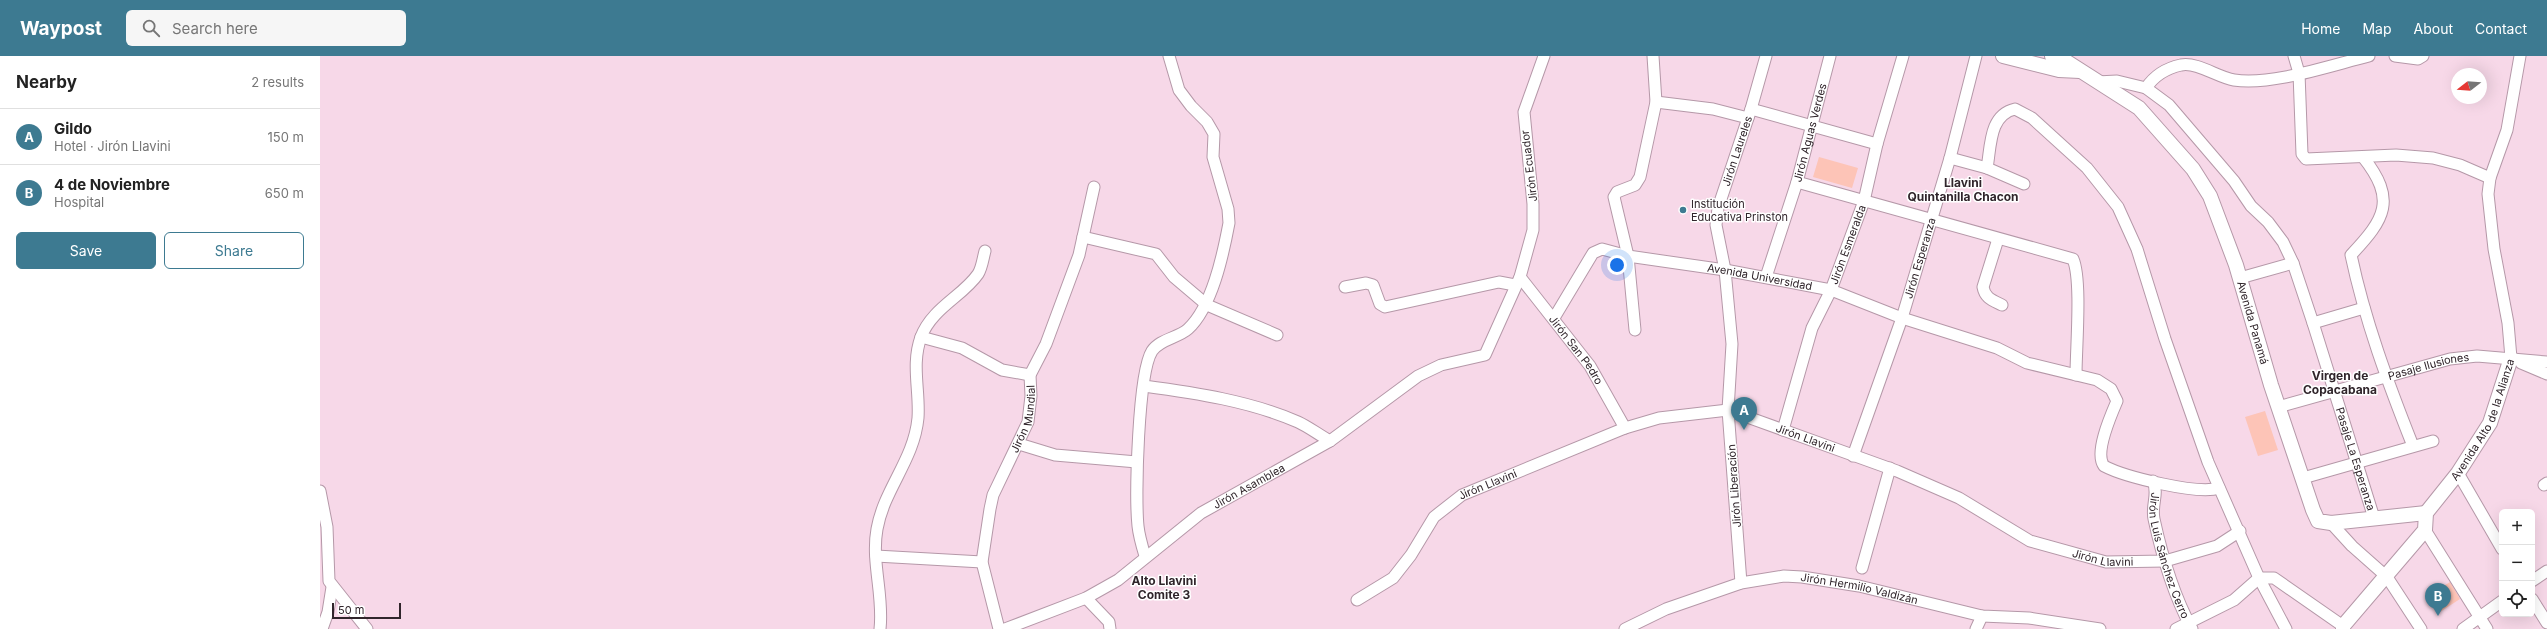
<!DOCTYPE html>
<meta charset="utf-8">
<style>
body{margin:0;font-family:Inter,sans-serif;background:#f6f6f6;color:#222}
.controls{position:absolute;right:12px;bottom:12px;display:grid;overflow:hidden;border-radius:6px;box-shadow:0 4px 16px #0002}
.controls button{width:36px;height:36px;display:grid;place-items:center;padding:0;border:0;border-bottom:1px solid #e0e0e0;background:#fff;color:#222;font:20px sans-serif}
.compass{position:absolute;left:2131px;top:12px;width:36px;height:36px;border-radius:50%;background:#fff;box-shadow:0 4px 16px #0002;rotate:253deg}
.scale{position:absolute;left:12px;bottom:10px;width:69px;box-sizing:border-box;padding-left:4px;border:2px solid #30252b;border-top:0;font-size:11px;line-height:14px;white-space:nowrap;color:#30252b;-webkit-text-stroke:3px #fff;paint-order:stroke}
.you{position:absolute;left:1297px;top:209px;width:14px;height:14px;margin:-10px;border:3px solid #fff;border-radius:50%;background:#1a73e8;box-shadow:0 0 0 6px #1a73e833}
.badge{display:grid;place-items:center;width:26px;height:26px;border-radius:50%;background:#3d7a91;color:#fff;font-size:13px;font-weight:700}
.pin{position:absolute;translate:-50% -33px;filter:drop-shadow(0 1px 2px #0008)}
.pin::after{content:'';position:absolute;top:21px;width:14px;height:12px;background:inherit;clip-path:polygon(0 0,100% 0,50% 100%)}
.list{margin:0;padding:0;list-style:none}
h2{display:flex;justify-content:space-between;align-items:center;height:52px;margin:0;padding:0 16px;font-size:17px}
h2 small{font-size:13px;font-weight:400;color:#767676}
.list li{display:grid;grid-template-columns:26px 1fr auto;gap:12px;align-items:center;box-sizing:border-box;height:56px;padding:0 16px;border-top:1px solid #e0e0e0}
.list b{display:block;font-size:15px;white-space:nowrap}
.list p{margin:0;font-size:13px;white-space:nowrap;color:#767676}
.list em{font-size:13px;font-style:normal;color:#767676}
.actions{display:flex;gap:8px;padding:12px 16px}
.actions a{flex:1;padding:9px 0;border:1px solid #3d7a91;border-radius:6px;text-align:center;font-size:14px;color:#3d7a91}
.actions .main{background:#3d7a91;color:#fff}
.icon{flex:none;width:22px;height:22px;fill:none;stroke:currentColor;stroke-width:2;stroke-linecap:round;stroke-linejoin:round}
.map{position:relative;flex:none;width:2227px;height:573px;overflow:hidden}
header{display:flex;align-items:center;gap:24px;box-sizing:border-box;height:56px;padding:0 20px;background:#3d7a91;color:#fff}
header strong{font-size:19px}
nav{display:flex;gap:22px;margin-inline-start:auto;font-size:14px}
.search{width:280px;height:36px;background:#f6f6f6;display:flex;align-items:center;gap:10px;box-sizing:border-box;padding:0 14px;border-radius:6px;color:#767676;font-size:15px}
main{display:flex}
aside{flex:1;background:#fff}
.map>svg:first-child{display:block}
.green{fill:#fdc4b7}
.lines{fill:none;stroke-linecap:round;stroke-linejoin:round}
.minor-casing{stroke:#b598a8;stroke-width:13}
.tertiary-casing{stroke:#b598a8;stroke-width:16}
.minor{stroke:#fff;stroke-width:11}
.tertiary{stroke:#fff;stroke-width:14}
.poi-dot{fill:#3d7a91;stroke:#fff;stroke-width:1.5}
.labels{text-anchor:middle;stroke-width:3;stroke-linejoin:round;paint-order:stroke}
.street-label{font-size:11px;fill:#30252b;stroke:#fff}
.poi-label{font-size:11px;fill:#30252b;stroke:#fff;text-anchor:start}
.neighbourhood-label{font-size:12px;font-weight:bold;fill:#30252b;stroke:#fff}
</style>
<header>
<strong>Waypost</strong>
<div class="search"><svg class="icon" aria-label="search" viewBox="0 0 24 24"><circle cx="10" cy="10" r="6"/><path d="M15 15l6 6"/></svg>Search here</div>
<nav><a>Home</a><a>Map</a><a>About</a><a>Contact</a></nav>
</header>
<main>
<aside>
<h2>Nearby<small>2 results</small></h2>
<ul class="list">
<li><span class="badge">A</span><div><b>Gildo</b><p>Hotel · Jirón Llavini</p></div><em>150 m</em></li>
<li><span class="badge">B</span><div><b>4 de Noviembre</b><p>Hospital</p></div><em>650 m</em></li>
</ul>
<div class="actions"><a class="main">Save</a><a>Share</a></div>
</aside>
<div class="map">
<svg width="2227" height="573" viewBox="0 0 2227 573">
<rect width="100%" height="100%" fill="#f7d8e8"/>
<path class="green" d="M1499 101 1538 112 1532 132 1493 121Z
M1945 355 1958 394 1938 400 1925 361Z
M2130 526 2140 543 2120 556 2109 539Z"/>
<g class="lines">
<g class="minor-casing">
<g id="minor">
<path d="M1974 0 1979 17 1982 98 1986 103 2076 99 2113 102 2140 109 2170 122"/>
<path d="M2075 0 2098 3 2103 0"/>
<path id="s1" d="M1777 26 1797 25 1826 32 1849 49 1914 125 1931 150 1948 166 1963 186 1973 207 1993 267 2054 462"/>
<path d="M1826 32C1834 20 1847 12 1861 9 1878 6 1897 21 1914 24 1951 30 2012 9 2049 0"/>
<path d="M1336 46 1393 53 1428 62"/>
<path d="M1431 53 1557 88"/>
<path d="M2043 101C2077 144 2065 163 2031 199 2045 265 2068 327 2093 390"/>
<path d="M1630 102 1667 112 1704 128"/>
<path d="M1667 112C1671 90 1669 59 1695 53L1712 62 1767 112 1798 151 1817 193 1845 283 1888 406 1939 522 1966 573"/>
<path d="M1477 126 1753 203C1762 224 1756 292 1756 319"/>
<path d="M763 181 836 198 854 221 887 249 957 279"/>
<path d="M1678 183 1663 231C1665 242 1672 244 1682 249"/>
<path id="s2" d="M1200 221 1270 310 1305 372"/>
<path id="s3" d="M1446 221 1477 126 1510 0"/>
<path d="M1920 222 1973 207"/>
<path d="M1025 231 1046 227 1053 229 1060 248 1065 251 1179 226 1195 229"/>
<path id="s4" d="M1234 262 1273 197 1282 193 1308 200 1405 214 1511 234 1582 262 1677 292 1707 307 1777 324 1791 333 1797 345C1791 359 1774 397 1784 410 1805 421 1878 439 1899 432"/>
<path d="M1993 267 2044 252"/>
<path d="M1315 274 1308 200 1294 141 1297 136 1315 129 1320 121 1336 46 1333 0"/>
<path d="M601 281 642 292 682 314 710 319"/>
<path d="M2191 302 2188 267 2174 193 2168 138 2170 122 2187 74 2200 0"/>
<path d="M2201 307 2227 318"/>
<path d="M824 330C876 337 930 345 978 366 989 371 999 379 1010 385"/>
<path id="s5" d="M1958 351 2130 303 2157 300 2227 306"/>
<path id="s6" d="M1463 374 1492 272 1511 234 1544 145 1557 88 1583 0"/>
<path d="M699 388 735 399 817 406"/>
<path id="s7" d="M1533 400 1582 262 1630 102 1656 0"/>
<path d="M2138 417 2182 493"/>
<path d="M1983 422 2113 385"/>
<path id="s8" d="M1833 425C1839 438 1831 449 1834 463 1842 500 1854 540 1872 573"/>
<path d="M2224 429 2227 427"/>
<path d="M0 435 7 471 9 525 47 573"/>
<path d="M2011 467 2032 490 2067 521 2101 573"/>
<path d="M2105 474 2167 573"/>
<path d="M556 500 662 506"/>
<path d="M825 500C822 490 819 480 818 470 815 441 818 317 832 295 840 283 858 282 868 273 892 251 903 199 909 167L908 153 893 101 894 78 887 66 871 50 859 34 849 0"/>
<path d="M1542 512 1570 412"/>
<path d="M1939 522H1954L2023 570"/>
<path d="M2212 525 2227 515"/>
<path id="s9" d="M1421 527 1408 354 1412 288 1405 214 1396 169 1398 152 1431 53 1446 0"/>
<path d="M766 542 789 566 790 573"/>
<path d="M2212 543 2227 567"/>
<path id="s10" d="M1037 544 1073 522 1091 499 1114 461 1142 439 1305 372 1339 362 1408 354 1577 415 1639 442 1710 485 1786 506 1845 505 1897 490 1920 475"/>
<path d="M2 573 8 556 12 531"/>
<path d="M560 573C564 540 551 506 557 473 564 433 594 404 598 362 600 335 591 308 601 281 612 252 643 240 658 218 662 212 663 202 665 195"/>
<path id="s11" d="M679 573 662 506 670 453 673 439 708 366 711 340 710 319 726 288 759 199 774 131"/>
<path id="s12" d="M685 573 766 542 798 524 881 457 1010 385 1098 320 1121 309 1165 299 1200 221 1213 174V148L1204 56 1224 0"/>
<path id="s13" d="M1305 573 1346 553 1421 527 1464 520 1482 521 1539 530 1662 560 1709 562 1780 573"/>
<path d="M1656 573 1662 560"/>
<path d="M1856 573 1914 544 1939 522"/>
<path d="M2143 573 2182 545"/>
</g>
</g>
<g class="tertiary-casing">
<g id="tertiary">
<path d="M1683 0 1739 14 1760 15"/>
<path id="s14" d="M1732 0 1744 4 1819 52 1873 113 1890 140 1916 209 1951 329 1993 454 1998 465 2011 467 2106 457"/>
<path id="s15" d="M2023 573V570L2105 474 2106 457 2138 417 2170 367 2191 302"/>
</g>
</g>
<use href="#minor" class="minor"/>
<use href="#tertiary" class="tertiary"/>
</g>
<circle class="poi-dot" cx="1363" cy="154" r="4"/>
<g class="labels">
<g class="street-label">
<text dy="4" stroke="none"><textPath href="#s3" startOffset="151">Jirón Aguas Verdes</textPath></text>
<text dy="4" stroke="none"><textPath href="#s9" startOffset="437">Jirón Laureles</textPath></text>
<text transform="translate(1209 110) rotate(-97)" y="4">Jirón Ecuador</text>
<text dy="4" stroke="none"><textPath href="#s6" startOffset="197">Jirón Esmeralda</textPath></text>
<text dy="4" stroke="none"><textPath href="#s7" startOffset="209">Jirón Esperanza</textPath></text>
<text dy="4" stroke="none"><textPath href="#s4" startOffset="246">Avenida Universidad</textPath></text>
<text dy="4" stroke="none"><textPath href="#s14" startOffset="349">Avenida Panamá</textPath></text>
<text dy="4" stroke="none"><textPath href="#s2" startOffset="92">Jirón San Pedro</textPath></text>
<text dy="4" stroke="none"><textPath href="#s5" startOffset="156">Pasaje Ilusiones</textPath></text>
<text dy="4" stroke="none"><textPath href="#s11" startOffset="220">Jirón Mundial</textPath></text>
<text dy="4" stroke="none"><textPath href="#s15" startOffset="257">Avenida Alto de la Alianza</textPath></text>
<text dy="4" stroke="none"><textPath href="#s10" startOffset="515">Jirón Llavini</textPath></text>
<text dy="4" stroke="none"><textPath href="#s1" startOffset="486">Pasaje La Esperanza</textPath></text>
<text dy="4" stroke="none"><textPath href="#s10" startOffset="179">Jirón Llavini</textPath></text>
<text dy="4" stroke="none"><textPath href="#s12" startOffset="285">Jirón Asamblea</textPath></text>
<text transform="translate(1414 430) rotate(-94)" y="4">Jirón Liberación</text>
<text dy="4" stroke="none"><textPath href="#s8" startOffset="77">Jirón Luis Sánchez Cerro</textPath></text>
<text dy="4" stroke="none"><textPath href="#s10" startOffset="838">Jirón Llavini</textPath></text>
<text dy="4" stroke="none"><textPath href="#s13" startOffset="245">Jirón Hermilio Valdizán</textPath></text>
</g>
<g class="poi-label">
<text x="1371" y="152">Institución<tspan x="1371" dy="13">Educativa Prinston</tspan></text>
</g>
<g class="neighbourhood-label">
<text x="1643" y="131">Llavini<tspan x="1643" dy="14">Quintanilla Chacon</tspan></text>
<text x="2020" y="324">Virgen de<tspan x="2020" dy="14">Copacabana</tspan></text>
<text x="844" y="529">Alto Llavini<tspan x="844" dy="14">Comite 3</tspan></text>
</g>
</g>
</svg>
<div class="controls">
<button>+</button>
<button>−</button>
<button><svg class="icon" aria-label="locate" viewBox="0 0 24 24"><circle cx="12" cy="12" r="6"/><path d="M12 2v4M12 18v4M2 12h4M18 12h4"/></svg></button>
</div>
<svg class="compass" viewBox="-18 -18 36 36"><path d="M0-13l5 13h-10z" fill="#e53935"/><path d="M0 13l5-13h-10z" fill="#767676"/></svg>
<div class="scale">50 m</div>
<div class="you"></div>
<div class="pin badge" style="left:1424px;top:374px">A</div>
<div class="pin badge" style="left:2118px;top:560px">B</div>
</div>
</main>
